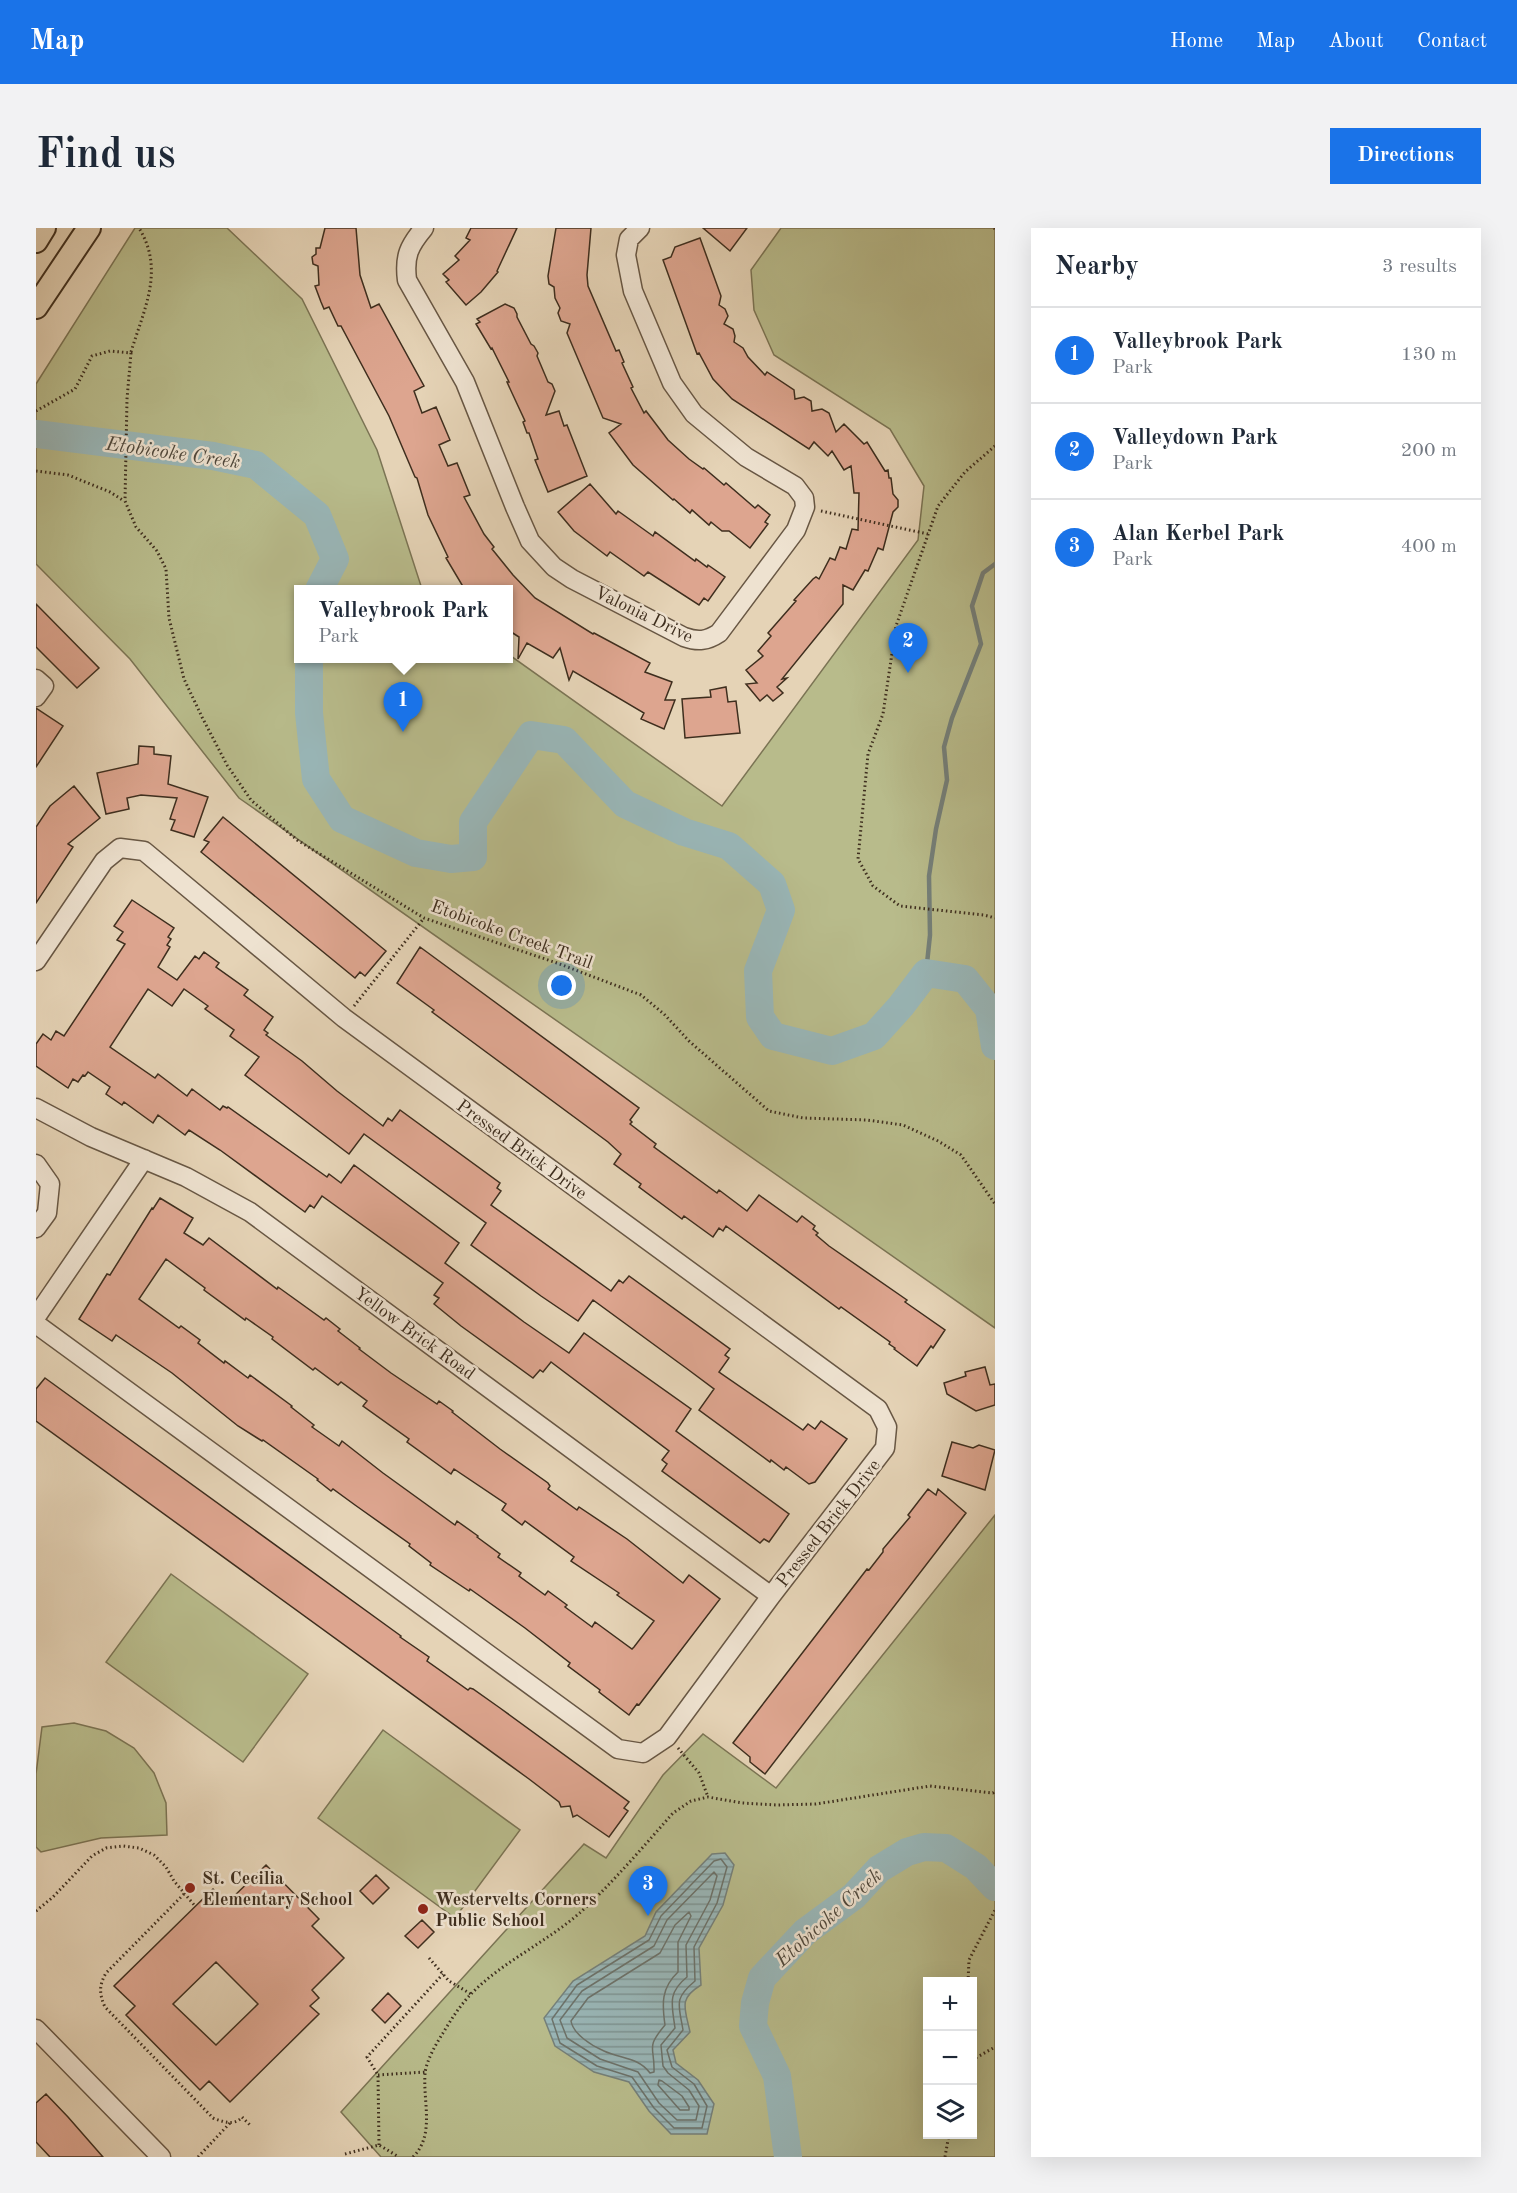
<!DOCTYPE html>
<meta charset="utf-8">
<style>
body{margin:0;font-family:"Old Standard TT",serif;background:#f2f2f3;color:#1f2937}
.controls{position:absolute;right:18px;bottom:18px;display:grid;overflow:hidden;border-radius:0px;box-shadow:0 6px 24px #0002}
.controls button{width:54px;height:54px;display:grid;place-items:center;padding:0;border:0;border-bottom:2px solid #e0e1e3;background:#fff;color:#1f2937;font:30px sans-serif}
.you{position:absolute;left:526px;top:758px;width:21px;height:21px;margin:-15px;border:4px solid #fff;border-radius:50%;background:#1a73e8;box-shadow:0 0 0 9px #1a73e833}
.badge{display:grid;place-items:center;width:39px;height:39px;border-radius:50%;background:#1a73e8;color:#fff;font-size:20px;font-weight:700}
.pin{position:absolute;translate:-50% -50px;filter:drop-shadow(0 2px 3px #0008)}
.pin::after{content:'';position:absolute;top:32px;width:21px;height:18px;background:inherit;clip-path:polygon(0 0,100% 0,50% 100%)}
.popup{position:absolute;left:258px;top:357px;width:219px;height:78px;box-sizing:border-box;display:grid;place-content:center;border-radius:0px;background:#fff;filter:drop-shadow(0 2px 4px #0005);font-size:20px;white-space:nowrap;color:#747a83}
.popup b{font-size:22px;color:#1f2937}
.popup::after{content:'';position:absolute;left:50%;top:100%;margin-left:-12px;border:12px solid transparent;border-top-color:#fff}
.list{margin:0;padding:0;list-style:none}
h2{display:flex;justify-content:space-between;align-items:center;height:78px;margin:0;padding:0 24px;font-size:26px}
h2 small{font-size:20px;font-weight:400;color:#747a83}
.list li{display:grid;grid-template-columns:39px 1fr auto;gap:18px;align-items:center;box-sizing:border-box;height:96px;padding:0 24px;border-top:2px solid #e0e1e3}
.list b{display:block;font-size:22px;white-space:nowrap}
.list p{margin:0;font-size:20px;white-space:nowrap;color:#747a83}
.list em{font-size:20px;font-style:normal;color:#747a83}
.icon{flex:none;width:33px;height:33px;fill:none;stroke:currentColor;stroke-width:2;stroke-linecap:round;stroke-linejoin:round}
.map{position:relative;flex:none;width:959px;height:1929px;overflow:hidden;border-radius:0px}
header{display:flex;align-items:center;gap:36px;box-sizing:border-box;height:84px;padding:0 30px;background:#1a73e8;color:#fff}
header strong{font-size:28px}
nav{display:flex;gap:33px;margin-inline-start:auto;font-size:21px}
.intro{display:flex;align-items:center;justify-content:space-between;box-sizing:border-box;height:144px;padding:0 36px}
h1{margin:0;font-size:42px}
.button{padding:15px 27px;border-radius:0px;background:#1a73e8;color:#fff;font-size:21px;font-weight:700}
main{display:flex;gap:36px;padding:0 36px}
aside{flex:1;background:#fff;border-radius:0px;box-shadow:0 6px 24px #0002}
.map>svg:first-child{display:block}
.park{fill:#b8bb8b;stroke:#7b7454;stroke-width:1.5;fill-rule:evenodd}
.water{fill:url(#water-rules);stroke:#75807a;stroke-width:1.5}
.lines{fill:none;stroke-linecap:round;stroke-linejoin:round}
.shore{stroke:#6c726a;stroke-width:1.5}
.stream{stroke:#75807a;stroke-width:4.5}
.river{stroke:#99b6b7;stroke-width:28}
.building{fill:#dda58f;stroke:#3e2e1e;stroke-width:1.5;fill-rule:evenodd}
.minor-casing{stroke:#685744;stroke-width:21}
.major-casing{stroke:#3e2e1e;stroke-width:26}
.path{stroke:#3e2e1e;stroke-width:3;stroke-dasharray:1.5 3;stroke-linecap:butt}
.minor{stroke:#eee2d0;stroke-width:18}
.major{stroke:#e5d3b6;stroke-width:22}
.poi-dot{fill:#8f2418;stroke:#eee2d0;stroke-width:2}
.labels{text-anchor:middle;stroke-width:5;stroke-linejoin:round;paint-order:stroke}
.street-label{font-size:18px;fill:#3e2e1e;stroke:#eee2d0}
.poi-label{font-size:18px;font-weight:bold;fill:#3e2e1e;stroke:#eee2d0;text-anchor:start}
.water-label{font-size:20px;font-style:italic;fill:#50493d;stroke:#eee2d0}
</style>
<header>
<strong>Map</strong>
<nav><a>Home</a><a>Map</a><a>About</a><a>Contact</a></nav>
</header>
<div class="intro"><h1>Find us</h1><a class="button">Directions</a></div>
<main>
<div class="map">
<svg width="959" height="1929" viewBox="0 0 959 1929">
<defs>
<pattern id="water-rules" width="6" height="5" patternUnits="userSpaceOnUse" patternTransform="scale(1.5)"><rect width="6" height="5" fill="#99b6b7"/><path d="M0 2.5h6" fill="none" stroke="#7e9494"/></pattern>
</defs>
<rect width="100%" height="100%" fill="#e5d3b6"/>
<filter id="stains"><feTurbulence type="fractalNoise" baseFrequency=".00333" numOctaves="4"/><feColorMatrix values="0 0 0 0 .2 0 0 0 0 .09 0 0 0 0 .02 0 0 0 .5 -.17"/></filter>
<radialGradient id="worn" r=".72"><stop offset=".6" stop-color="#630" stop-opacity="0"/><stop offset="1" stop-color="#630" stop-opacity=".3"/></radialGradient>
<path class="park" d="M99 0H191L266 71 341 222 386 361 262 362V430H472V426L686 578 882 312 888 258 854 201 738 127 718 82 715 42 745 0H959V1100L203 570 94 431 0 336V156Z
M959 1287V1929H345L305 1884 548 1616 570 1630 627 1547 667 1506 740 1560ZM892 1754H936V1906H892Z
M135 1346 272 1446 207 1534 70 1434Z
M38 1495 70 1503 98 1520 118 1545 130 1575 131 1607 65 1610 5 1624 0 1619V1546L6 1499Z
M347 1502 484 1602 419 1690 282 1590Z"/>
<path class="water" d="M689 1625 698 1637 687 1677 663 1720 665 1757C642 1771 649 1780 654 1804L637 1822 640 1835 662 1852 678 1876 671 1906H635L613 1883 593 1854 558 1844 519 1818 508 1790 537 1753 609 1708 620 1684 676 1626Z"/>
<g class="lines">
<path class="shore" d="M685 1631 691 1639 681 1675 658 1719 659 1753C637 1771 643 1777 647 1802L631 1822 636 1839 658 1856 671 1878 666 1900H638L618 1880 596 1849 561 1838 524 1815 516 1791 541 1757 613 1712 625 1688 678 1633Z
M678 1644 681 1648 674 1672 650 1717 651 1749C631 1765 636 1777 639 1800L625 1817 627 1838 632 1845 653 1862 663 1878 660 1892H641L623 1875 602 1844 564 1831 531 1810 524 1792 546 1763 618 1718 631 1692Z
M653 1684 655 1688 642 1714V1744C625 1760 626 1776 629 1797 609 1821 619 1818 618 1844L614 1845C602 1829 585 1831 568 1823 556 1818 537 1806 535 1793L552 1770 624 1725 639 1697Z
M623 1852 626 1853 646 1868 653 1879V1882H644L622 1857Z"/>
<path class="stream" d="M890 745 894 707 893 648 900 601 911 552 908 519 916 490 945 416 936 378 947 345 959 336"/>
<path class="river" d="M0 206 177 228 220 237 281 287 299 331 283 362
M273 430V485L280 551 306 591 380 625 415 631 437 629V594L495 507 528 512 589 576 648 604 693 618 736 656 745 682 722 743 724 789 737 808 796 823 838 808 865 778 890 745 929 751 953 781 959 818
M752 1929 741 1848 717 1798 719 1775 726 1750 769 1704 818 1668 843 1641 871 1624 888 1619 910 1620 940 1639 959 1659"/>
</g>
<path class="building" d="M289 0H320L324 47 335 80 343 76 388 158 378 163 386 185 400 179 414 212 403 217 412 238 421 235 434 267 428 269 448 306 458 319 456 321 477 347 499 370 557 406 558 405 614 435 609 444 636 454 629 472H639L628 501 605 491 608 485 537 443 533 452 524 420 517 430 491 415 482 431 483 409 472 402V362H429L410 330 412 329 392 287 381 250 379 249 353 188 305 98H302L293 79 288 81 285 74 279 58 283 57 282 38 277 36 276 29 280 26V20H284Z
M435 0H481L461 43 462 44 445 64 430 77 410 54 413 52 407 46 423 32 419 28 434 12 430 10Z
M520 0H555L551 47 552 58 580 123 583 122 588 134 586 135 597 159 595 160 608 185 610 183 632 212 653 231 667 241 668 240 688 257 690 255 719 280 722 277 734 287 729 294 732 296 714 320 693 303H686L675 294 673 297 656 282 654 285 638 271 637 272 597 237 573 205 585 196 567 190 531 105 534 96 525 93 522 85 524 80 519 70 518 59 513 56 512 48Z
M667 0H711L694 23Z
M664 10 685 68 683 77 689 81 692 88 688 96 697 101 699 108 698 114 707 120 712 129 729 147 731 144 758 162 759 171 768 169 775 173 776 183 786 181 793 185 800 204 808 196 828 216 831 214 849 243 852 242 853 250H855L857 266 862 272V279L857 284 847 322 842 320 832 343 829 342 817 362 807 357V376L746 451 751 450 741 459 747 465 737 473 731 467 724 473 710 456 721 455 710 442 727 428 722 423 735 408 732 405 760 373 758 372 777 351 780 349 783 351 794 330 799 332 804 319 810 321 816 301 822 302 823 265H818L815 238 808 242 796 223 792 228 778 214 773 221 696 171 677 151 663 125 661 126 627 32 635 29 639 19Z
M469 76 478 80 481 86V89L495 116 498 118 502 125 501 128 512 154 516 156 519 163 510 187 523 183 528 198 531 197 551 248 512 264 499 232 502 231 493 205H491L487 194 489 193 476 165 471 154H473L456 120 455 121 440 96 444 94 441 91Z
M554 256 580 286 582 283 617 308 619 304 659 333 660 331 671 339 672 337 689 349 672 373 668 370 663 377 612 344 608 348 574 324 571 328 538 303 522 284Z
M0 376 63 440 41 460 0 419Z
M690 459 692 474 700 473 704 505 649 510 646 471 675 469 674 462Z
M0 480 27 498 0 539Z
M103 518 118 519V526L135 528 132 556 172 569 158 609 135 602 139 592 134 591 141 570 105 567 91 570 93 581 70 586 61 545 102 536Z
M38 558 64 590 32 616 37 619 0 675V599L14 578Z
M187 589 350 723 329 748 324 744 319 750 165 624 173 614 168 612Z
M96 672 138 700 132 709 135 711 131 717 134 719 122 739 141 752 159 728 163 731 168 724 183 735 180 739 212 762 208 767 237 789 228 802 232 805 230 807 266 833 301 863 347 898 352 890 356 893 364 882 464 955 461 960 465 963 455 977 575 1063 583 1052 587 1055 593 1048 694 1121 689 1127 693 1130 683 1144 767 1202 772 1196 779 1201 785 1193 811 1211 779 1254 773 1256 750 1239 748 1242 735 1232 734 1234 663 1182 678 1161 650 1140 557 1072 542 1093 505 1068 435 1017 450 995 328 906 313 926 209 847 223 829 194 808 198 802 169 781 172 778 148 761 136 778 112 761 74 819 119 850 122 846 151 868 156 861 184 882 187 878 191 880 192 879 291 949 293 946 305 955 318 937 423 1015 409 1035 488 1094 533 1125 548 1105 655 1181 640 1203 753 1286 733 1314 728 1311 724 1315 626 1243 631 1236 626 1232 633 1223 515 1134 507 1144 504 1142 497 1150 425 1098 398 1076 403 1070 398 1067 407 1055 286 968 278 980 274 977 269 984 184 922 153 902 149 907 122 887 117 895 88 874 86 877 70 866 74 859 52 844 49 848 47 847 42 854 37 851 32 860 0 838V816L7 806 15 812 20 803 28 808 89 716 81 712 87 704 78 698Z
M384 719 603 880 594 892 596 894 594 896 620 916 618 919 681 965 683 962 711 983 723 967 761 994 766 988 779 998 777 1001 782 1005 780 1007 793 1018 871 1072 869 1074 909 1102 897 1120 895 1118 881 1138 858 1121 859 1120 853 1116 854 1114 805 1079 803 1081 690 998 687 1003 683 1000 677 1009 648 988 646 991 603 959 605 956 578 936 585 926 572 914 419 801 396 784 398 782 361 755Z
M124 970 157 990 148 1005 167 1017 173 1010 241 1061 242 1059 288 1092 290 1090 304 1101 302 1103 324 1120 323 1121 355 1145 401 1176 403 1173 417 1183 416 1184 464 1221 512 1255 514 1258 512 1261 541 1282 543 1279 591 1311 647 1355 653 1347 684 1371 603 1477 601 1476 593 1487 563 1464 564 1462 532 1438 534 1435 489 1400 434 1361 433 1363 394 1337 395 1335 373 1318 374 1316 319 1277 297 1261 295 1263 281 1252 282 1251 227 1212 226 1213 202 1198 136 1145 80 1107 76 1113 43 1091 71 1046 74 1047 116 980 117 981ZM130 1031 169 1060 168 1062 209 1092 210 1090 237 1109 236 1111 277 1142 279 1140 302 1157 305 1154 331 1173 327 1178 373 1211 371 1214 415 1246 418 1241 470 1276 466 1282 486 1297 489 1293 538 1329 535 1333 583 1365 581 1367 618 1393 598 1419 596 1421 559 1394 556 1399 529 1379 531 1377 512 1363 509 1367 483 1348 485 1345 462 1329 464 1326 441 1309 442 1308 421 1293 419 1297 347 1245 306 1213 303 1218 276 1199 278 1197 255 1179 256 1178 214 1147 212 1150 189 1133 188 1135 162 1115 164 1112 145 1098 143 1100 103 1071Z
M949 1139 954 1157 959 1156V1177L940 1183 911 1166 908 1155 930 1148 929 1144Z
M9 1150 365 1408 364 1409 393 1429 391 1433 432 1462 434 1460 437 1461 464 1480 593 1574 588 1580 592 1583 573 1609 541 1587 537 1589 534 1578 525 1579 523 1574 493 1551 0 1193V1161Z
M916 1214 937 1220 943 1217 959 1222 949 1262 906 1248Z
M892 1261 900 1267 902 1261 930 1285 729 1546 714 1534V1529L697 1515 831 1341 833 1342 847 1324V1321L874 1289 872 1287Z
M230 1637 283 1691 276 1698 308 1730 276 1762 283 1770 274 1778 283 1786 194 1874 173 1853 164 1862 90 1787 99 1778 78 1758 177 1661 191 1675ZM180 1734 222 1776 180 1817 137 1776Z
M340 1647 353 1660 337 1676 324 1663Z
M386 1692 398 1704 382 1720 369 1708Z
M352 1765 365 1778 349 1795 336 1782Z
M10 1866 32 1889 67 1929H14L0 1914V1875Z"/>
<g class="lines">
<g class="minor-casing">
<path id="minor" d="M388 0C373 18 368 28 371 52L429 154 479 279 494 313 518 339 536 351 648 409C662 414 671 413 683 405L760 302 769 279 768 270 759 258 710 229 658 186 636 155 597 63 590 27 593 11 604 0
M0 451 8 458 0 469
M0 733 68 633 84 620 108 623 308 790 842 1181 851 1199 849 1220 735 1368 631 1509 607 1525 582 1521 0 1096
M0 880 55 909 150 949 214 984 735 1368
M0 936 14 956 11 985 0 1000
M0 1089 108 931
M0 1801 125 1929"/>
</g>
<g class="major-casing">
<path id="major" d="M0 13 8 0
M0 79 53 0"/>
</g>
<path class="path" d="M958 0 959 1
M95 124C108 81 129 42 103 0
M0 183 39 161 56 128 74 123 95 125 91 171 89 273 100 299 121 323 130 341 133 390 148 451 166 489 191 537 215 572 261 612 388 690 521 735 605 767 628 786 653 813 733 883 767 890 831 892 867 897 902 913 925 927 959 976
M959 218 929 244 902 278 860 398 847 486 832 526 822 631 837 658 864 678 948 687 959 690
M0 243 32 247 74 264 88 273
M785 283 892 306
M318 778 388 690
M642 1520 663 1545 672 1569
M148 1666 70 1745C63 1757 63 1766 69 1779L177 1890C187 1894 199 1898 206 1889L215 1898
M0 1683 17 1669 56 1628 70 1620 87 1618 103 1620 118 1627 130 1639 138 1653 159 1678
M393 1730 413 1753 435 1766
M932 1754 933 1732 959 1682
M936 1832 959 1819
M342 1847 389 1844
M343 1917 342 1847 331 1829 407 1746
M309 1926 343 1917 363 1929
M162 1929 194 1895
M377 1929C399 1907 387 1875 389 1846 390 1833 400 1816 407 1805 416 1790 425 1776 437 1764 469 1732 513 1713 547 1682 579 1652 608 1618 637 1585L655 1573 672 1569 706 1575 741 1577 780 1576 894 1558 957 1565 959 1563
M909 1929 913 1906"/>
<use href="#minor" class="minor"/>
<use href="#major" class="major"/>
</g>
<g class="poi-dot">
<circle cx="154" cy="1660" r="6"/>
<circle cx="387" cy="1681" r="6"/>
</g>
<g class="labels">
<g class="street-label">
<text transform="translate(608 386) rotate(26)" y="6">Valonia Drive</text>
<text transform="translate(476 706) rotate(20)" y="6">Etobicoke Creek Trail</text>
<text transform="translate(486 921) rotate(36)" y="6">Pressed Brick Drive</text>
<text transform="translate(379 1105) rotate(36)" y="6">Yellow Brick Road</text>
<text transform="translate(792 1295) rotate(-52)" y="6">Pressed Brick Drive</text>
</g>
<g class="poi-label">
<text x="166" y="1656">St. Cecilia<tspan x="166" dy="21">Elementary School</tspan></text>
<text x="399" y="1677">Westervelts Corners<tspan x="399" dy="21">Public School</tspan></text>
</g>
<g class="water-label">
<text transform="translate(137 224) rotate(8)" y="7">Etobicoke Creek</text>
<text transform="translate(792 1689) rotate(-42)" y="7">Etobicoke Creek</text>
</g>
</g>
<rect width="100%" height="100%" filter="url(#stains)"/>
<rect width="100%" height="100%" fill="url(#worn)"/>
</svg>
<div class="controls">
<button>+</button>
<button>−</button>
<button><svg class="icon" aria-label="layers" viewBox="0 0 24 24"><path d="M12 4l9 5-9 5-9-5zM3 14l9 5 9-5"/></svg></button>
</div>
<div class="you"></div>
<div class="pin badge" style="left:367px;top:504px">1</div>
<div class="popup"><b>Valleybrook Park</b>Park</div>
<div class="pin badge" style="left:872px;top:445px">2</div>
<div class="pin badge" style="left:612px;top:1688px">3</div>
</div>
<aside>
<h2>Nearby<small>3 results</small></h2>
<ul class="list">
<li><span class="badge">1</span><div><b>Valleybrook Park</b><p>Park</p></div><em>130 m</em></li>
<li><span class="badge">2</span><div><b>Valleydown Park</b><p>Park</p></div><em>200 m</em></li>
<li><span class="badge">3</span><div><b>Alan Kerbel Park</b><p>Park</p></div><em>400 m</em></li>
</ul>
</aside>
</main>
